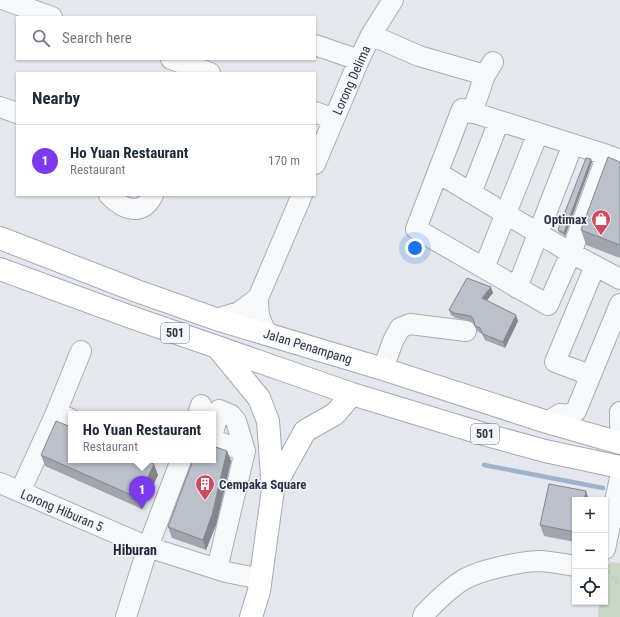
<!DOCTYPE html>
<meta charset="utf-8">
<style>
body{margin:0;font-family:"Roboto Condensed",sans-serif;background:#f2f2f3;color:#1f2937}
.controls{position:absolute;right:12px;bottom:12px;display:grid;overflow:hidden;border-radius:0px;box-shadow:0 1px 3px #0004}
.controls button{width:36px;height:36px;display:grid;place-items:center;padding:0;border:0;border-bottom:1px solid #e0e1e3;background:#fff;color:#1f2937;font:20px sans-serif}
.you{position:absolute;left:415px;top:248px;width:14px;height:14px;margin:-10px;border:3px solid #fff;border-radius:50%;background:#1a73e8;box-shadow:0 0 0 6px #1a73e833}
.badge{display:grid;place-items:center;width:26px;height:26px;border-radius:50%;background:#7c3aed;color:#fff;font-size:13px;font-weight:700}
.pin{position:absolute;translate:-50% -33px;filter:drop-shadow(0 1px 2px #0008)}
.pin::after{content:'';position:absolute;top:21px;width:14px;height:12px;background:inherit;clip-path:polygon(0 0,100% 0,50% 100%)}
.popup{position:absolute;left:68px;top:411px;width:148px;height:52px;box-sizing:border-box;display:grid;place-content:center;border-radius:0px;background:#fff;filter:drop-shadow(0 1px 3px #0005);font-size:13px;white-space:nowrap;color:#747a83}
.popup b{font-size:15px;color:#1f2937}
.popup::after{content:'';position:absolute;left:50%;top:100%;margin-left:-8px;border:8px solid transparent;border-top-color:#fff}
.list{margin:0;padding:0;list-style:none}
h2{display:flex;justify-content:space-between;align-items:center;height:52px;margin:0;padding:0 16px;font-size:17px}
h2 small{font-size:13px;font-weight:400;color:#747a83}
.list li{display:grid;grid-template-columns:26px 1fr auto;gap:12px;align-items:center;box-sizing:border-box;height:72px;padding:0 16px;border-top:1px solid #e0e1e3}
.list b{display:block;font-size:15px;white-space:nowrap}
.list p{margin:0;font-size:13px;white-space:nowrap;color:#747a83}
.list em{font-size:13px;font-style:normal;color:#747a83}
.icon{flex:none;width:22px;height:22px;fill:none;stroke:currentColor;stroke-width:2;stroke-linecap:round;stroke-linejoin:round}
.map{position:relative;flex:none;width:620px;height:617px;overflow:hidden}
.search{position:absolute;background:#fff;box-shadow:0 1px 3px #0004;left:16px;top:16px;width:300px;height:44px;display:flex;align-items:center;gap:10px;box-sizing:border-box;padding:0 14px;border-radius:0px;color:#747a83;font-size:15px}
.panel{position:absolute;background:#fff;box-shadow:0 1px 3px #0004;left:16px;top:72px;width:300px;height:124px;border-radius:0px}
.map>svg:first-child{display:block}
.green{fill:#c9d6c5}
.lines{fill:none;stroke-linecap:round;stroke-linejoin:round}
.stream{stroke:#9fb4cc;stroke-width:4.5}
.minor-casing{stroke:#a9aeb7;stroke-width:22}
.major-casing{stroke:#a3abb8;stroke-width:24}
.path{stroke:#c2c5cb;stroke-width:2.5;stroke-dasharray:3 3;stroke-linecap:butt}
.minor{stroke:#f7f8fa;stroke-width:20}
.major{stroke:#fff;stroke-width:22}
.wall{fill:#a1a5ae}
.shaded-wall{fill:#83868d}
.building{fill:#bbc0ca;stroke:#83868d}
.labels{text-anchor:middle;stroke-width:3;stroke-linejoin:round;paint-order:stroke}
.shield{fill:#f4f6f9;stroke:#676e7b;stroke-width:1}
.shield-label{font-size:12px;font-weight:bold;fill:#2b3445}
.street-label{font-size:13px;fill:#2b3445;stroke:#f4f6f9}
.poi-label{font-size:13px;font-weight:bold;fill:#2b3445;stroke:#f4f6f9;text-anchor:end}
.neighbourhood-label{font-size:14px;font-weight:bold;fill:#1d2536;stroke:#f4f6f9}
</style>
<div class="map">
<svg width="620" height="617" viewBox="0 0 620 617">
<rect width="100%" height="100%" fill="#e4e7ec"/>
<path class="green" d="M611 562 620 563V617H598L599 602H605V567Z"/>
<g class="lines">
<path class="stream" d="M484 465 603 488"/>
<g class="minor-casing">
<path id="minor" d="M5 0 52 17
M371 35 419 56 485 75 493 62
M315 45 359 60
M171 59 210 73
M0 107 17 113
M315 112 334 119
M472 113 485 75
M607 155 571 253 548 305 416 229 462 109 607 155 620 160
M315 164 359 60 371 35 393 0
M438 173 571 253 620 279
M471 193 499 121
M109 195C123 210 142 217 153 195
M484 268 538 133
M517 288 573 144
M216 319 239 312 258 298
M269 335C259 322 258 314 258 298L302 195
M383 369 393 341 400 328 410 324 466 331
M590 375 555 362 595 266
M620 412V425
M56 413 81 351
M198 414 201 405
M547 422 560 414 568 415 576 411 620 304
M213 433 219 410 231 415 236 421 245 451
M213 440 245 451 217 569
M0 483 148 547 226 572 261 579
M20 492 56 413 71 419
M605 549 620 478
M126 617 148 547 181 460
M423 617 424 614C436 602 448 589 463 580 479 570 522 561 541 561 552 562 564 564 575 566"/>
</g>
<g class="major-casing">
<path id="major" d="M0 238 134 290 216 319 383 369 547 422 620 443
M0 269 128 316 352 394 487 435 545 451 620 467
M217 347 259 398 268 421 273 489 259 591 251 617
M273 489 305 431 335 414 352 394"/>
</g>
<path class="path" d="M605 566 618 585"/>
<use href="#minor" class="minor"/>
<use href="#major" class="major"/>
</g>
<path class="wall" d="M592 162 565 236 559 232 558 230Z
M620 162V258L586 245 581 230Z
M493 293 486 300 518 321 505 348 485 340 482 334 477 331 475 325 473 322 456 318 451 315 449 310Z
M227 451 231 461 216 525 206 550 172 538 168 527Z
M41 455 158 475 142 509 45 466Z
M575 500V542L544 536 540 525Z"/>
<path class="shaded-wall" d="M591 159 592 162 565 236 564 233Z
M491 287 493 293 484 304 482 298Z
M516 315 518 321 505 348 503 342Z
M227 451 231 461 216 525 206 550 203 540Z
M154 464 158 475 142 509 138 498Z
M586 491 589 500H584Z"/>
<path class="building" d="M608 157 620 162V245L581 230Z
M586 158 591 159 564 233 558 230Z
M467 278 491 287 482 298 516 315 503 342 483 334 480 328 475 326 474 321 471 316 454 313 449 310Z
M56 421 71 427V460H145L154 464 138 498 41 455Z
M213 446 227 451 212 515 203 540 168 527 193 460H213Z
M549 484 586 491 584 500H575V532L540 525Z"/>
<defs>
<g id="shop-pin" transform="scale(1)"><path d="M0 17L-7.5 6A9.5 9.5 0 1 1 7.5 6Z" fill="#d1495b" stroke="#f4f6f9"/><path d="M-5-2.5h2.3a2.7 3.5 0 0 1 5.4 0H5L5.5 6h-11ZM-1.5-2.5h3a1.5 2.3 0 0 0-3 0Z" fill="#fff"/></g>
<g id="building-pin" transform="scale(1)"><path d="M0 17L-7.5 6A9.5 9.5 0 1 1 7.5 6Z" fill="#d1495b" stroke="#f4f6f9"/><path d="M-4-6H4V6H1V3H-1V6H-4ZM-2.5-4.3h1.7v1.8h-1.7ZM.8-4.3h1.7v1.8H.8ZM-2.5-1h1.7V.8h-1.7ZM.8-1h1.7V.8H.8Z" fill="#fff"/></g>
</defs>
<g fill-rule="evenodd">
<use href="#shop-pin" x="601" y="219"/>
<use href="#building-pin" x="205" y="484"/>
</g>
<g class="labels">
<g class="shield">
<rect x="161" y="323" width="28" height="20" rx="3"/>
<rect x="471" y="424" width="28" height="20" rx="3"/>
</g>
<g class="shield-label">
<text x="175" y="337">501</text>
<text x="485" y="438">501</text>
</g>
<g class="street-label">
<text transform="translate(351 80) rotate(-66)" y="5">Lorong Delima</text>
<text transform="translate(308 346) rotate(17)" y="5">Jalan Penampang</text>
<text transform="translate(62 510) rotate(23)" y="5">Lorong Hiburan 5</text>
</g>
<g class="poi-label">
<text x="587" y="224">Optimax</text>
<text x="219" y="489" text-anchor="start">Cempaka Square</text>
</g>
<g class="neighbourhood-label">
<text x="135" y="555">Hiburan</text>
</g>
</g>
</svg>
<div class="controls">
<button>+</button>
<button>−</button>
<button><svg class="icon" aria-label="locate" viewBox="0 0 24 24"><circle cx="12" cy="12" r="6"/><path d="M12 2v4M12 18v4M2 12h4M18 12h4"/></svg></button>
</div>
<div class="you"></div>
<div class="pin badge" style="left:142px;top:509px">1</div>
<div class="popup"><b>Ho Yuan Restaurant</b>Restaurant</div>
<div class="search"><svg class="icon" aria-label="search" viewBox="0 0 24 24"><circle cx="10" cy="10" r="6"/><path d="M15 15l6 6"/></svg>Search here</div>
<section class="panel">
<h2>Nearby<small></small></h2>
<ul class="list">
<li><span class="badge">1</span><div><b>Ho Yuan Restaurant</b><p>Restaurant</p></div><em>170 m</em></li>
</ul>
</section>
</div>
